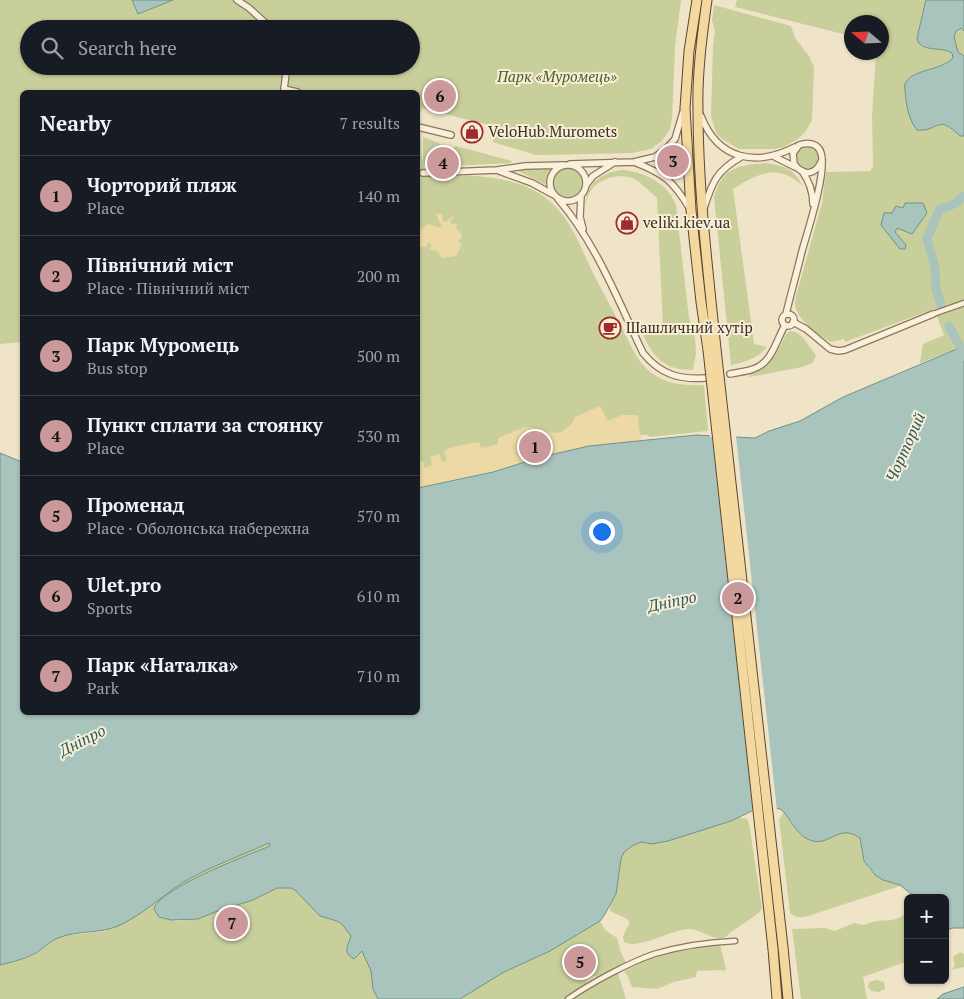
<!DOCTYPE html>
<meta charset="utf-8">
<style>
body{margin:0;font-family:"PT Serif",serif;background:#242831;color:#f1f3f6}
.controls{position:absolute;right:15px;bottom:15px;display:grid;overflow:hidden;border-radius:8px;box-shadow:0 1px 4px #0004}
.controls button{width:45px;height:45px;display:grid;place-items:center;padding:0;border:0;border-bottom:1px solid #363941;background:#171b24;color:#f1f3f6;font:25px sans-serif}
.compass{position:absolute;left:844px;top:15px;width:45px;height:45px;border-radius:50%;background:#171b24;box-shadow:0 1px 4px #0004;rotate:289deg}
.you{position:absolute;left:601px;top:531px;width:18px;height:18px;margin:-12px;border:4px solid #fff;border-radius:50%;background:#1a73e8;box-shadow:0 0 0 8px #1a73e833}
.badge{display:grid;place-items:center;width:32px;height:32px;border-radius:50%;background:#cc999b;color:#111;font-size:16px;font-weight:700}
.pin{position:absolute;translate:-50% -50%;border:2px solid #fff;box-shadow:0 1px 5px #0006}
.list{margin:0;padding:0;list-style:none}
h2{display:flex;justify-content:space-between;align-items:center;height:65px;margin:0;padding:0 20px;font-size:21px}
h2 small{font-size:16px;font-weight:400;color:#9ea1a6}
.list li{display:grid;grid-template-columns:32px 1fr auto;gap:15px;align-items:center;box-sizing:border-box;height:80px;padding:0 20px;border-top:1px solid #363941}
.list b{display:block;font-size:19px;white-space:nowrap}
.list p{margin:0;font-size:16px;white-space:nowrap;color:#9ea1a6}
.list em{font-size:16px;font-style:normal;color:#9ea1a6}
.icon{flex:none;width:28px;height:28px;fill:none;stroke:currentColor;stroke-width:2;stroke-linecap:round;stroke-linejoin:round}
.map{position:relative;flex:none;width:964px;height:999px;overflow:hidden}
.search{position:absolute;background:#171b24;box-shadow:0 1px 4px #0004;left:20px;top:20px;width:400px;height:55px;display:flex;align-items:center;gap:12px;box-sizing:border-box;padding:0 18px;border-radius:28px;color:#9ea1a6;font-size:19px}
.panel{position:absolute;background:#171b24;box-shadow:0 1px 4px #0004;left:20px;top:90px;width:400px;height:625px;border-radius:8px}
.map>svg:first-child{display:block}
.green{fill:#c9cf9b;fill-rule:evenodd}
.sand{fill:#ecd9a5}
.water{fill:#a9c4bc;stroke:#6f938a}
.pier{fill:#f0e4c8}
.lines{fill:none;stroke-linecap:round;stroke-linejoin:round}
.river{stroke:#a9c4bc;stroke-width:9}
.pedestrian-casing{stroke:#8d765c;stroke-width:7}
.minor-casing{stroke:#8d765c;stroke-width:8}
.primary-casing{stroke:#5b4430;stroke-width:11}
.pedestrian{stroke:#faf1dc;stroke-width:4.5}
.minor{stroke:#faf1dc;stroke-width:5.5}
.primary{stroke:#f3d9a0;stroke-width:9}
.primary-bridge-casing{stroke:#5b4430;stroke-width:11;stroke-linecap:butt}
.primary-bridge{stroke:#f3d9a0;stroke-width:9}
.labels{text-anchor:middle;stroke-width:4;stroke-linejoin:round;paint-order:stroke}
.park-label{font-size:15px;font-style:italic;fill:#4d5a26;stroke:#f7eed8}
.poi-label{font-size:15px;fill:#3d2e20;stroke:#f7eed8;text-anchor:start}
.water-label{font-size:16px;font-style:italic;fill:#2f5d5a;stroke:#f7eed8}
</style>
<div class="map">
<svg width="964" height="999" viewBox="0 0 964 999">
<rect width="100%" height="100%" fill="#f0e4c8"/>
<path class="green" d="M0 0H681L675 47 672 118 670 129 662 141 651 149 632 153 546 155H536L493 142 497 127 422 108 418 122V92H22V342L0 344ZM29 29H411V66H29Z
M737 0H926L917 38 922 47 941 49 952 53 953 58C948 64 940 67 933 70 926 72 913 75 908 80 897 92 916 120 922 130 941 124 945 121 960 136H964V346L920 363 923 344 944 335 934 309 845 342 844 339 831 342C820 337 795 318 795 304 795 301 796 298 796 296L822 203 826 172 870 171 873 166 872 116 876 53 882 52V22H852L851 36 735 7Z
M714 5 791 26 795 38 809 56 814 67 812 120 806 131 798 139 784 147 775 149H739L722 139 716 133 711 116 713 46 715 31 712 20Z
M961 28 964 31V56L958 53 953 37 956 31Z
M418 123C424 143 418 155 427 175 462 176 503 173 535 191 568 209 578 242 593 273 603 292 613 311 623 330 630 343 636 359 647 369 662 384 684 386 704 385L708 431 649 437 647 435 555 442 418 471Z
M423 137C432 141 444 142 445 152L434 168H428L423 163Z
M795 157a12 12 0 1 1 24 0a12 12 0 1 1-24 0Z
M456 146 512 161 511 163 452 166 448 159 450 150Z
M766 163C785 166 794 169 803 186 778 163 759 173 733 189L754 344 767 347C757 359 746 362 731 365L714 197C722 167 739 165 766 163Z
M553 182a15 15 0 1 1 30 0a15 15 0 1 1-30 0Z
M551 167 546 178V185L518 171 519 168Z
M621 170C643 171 668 183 676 205L689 318 695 339 696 354 693 370C664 370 654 358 642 333L663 328 657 198C650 192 640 181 632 178 618 173 597 179 590 192 588 195 587 200 586 203 587 182 602 173 621 170Z
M790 331C802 331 809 347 816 355L813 363 802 367 750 377 749 374C772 364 776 355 786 334Z
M784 812C790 820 796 832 804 837 828 853 836 821 860 838 863 845 862 854 865 861 870 877 886 880 900 885V886L808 916C800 918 796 918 790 913L779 819Z
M738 817 747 819 749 823 762 908C760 911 760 912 757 914 750 920 739 926 731 932 729 934 727 936 725 937 712 942 701 928 688 929 670 930 639 950 624 942L623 936 630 922 627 919 610 911V907L616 894 621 859 624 852 632 846 641 842 647 844 668 841Z
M269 843 270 846 205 873 156 903 161 918 177 921 198 919 215 912 253 900 277 888H291L295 890 320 916 337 921 342 924 350 932 357 956 362 950C366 958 370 966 372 974 374 984 373 990 378 999H0V965L27 958 37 953 55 939 62 936 105 931 142 912 182 883 205 871 225 852Z
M908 910V961L863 977 867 999H801L792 929 825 928 835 931 854 923 863 925 876 921 892 920 901 917Z
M600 921 605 930 617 938 620 950 627 965 601 978 594 976 587 980 585 987 567 999H460L504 972 550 951Z
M713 943 720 944 726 969 724 971 721 970 697 971 696 977 674 982 657 989 632 987 627 975 624 971 655 956Z
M961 952 964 954V967L951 970 955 966 953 958 955 955Z
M618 973 626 999H572Z
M877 980 884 982 885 989 879 992 871 991 868 987 869 982Z"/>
<path class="sand" d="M436 214H442L443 221 445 222 453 216 454 217 450 222 452 225 455 223 457 226 456 228 462 235 461 239H459V243L462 244 456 256 442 258 438 252 429 249V248L432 246 429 242 425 247 418 246V228L421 229 428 224 442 228Z
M600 406 608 421 622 415H638L639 429 643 441 571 450 541 457 493 471 418 488V462L423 461 425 468 432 465 430 457 439 454 442 462 447 460 444 451 452 447 479 442 481 448 498 444V438C504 436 522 427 527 427 540 427 548 435 562 432L573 422 575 417Z"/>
<path class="water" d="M132 0H173L138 14Z
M926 0H964V31L961 28 956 31 954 37 958 52 964 56V136H960C937 113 939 132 917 130 911 123 907 110 906 100 906 95 904 89 905 84 911 69 941 71 953 58L952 53C941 46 919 53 917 38Z
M905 203H923L927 213 912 234 897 228 895 232 906 245 905 249H900L881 225 884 213H892L896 206 903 208Z
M964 346V928H953L945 931V898H916L900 885 883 880 875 875 864 861 860 838C836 821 828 853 804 837 796 831 790 820 784 812L780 809 769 807 754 810 731 821 668 841 651 844 641 842 632 846 624 852 621 859 616 894 605 914 600 921 550 951 504 972 460 999H378L373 989 371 971 362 951 354 959C342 952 348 946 351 936L342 924 337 921 320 916 295 890 291 888H277L253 900 215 912 198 919 171 920 159 917 154 909C158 889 250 854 270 846L269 843C240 856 209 867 182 883 161 897 142 915 118 926 99 934 77 930 58 938 50 941 44 948 36 953 25 959 12 962 0 965V453L22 462V712H418V488L493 472 541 457 589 446 696 435 755 438 769 431 800 421 843 397Z
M964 987V999H937L943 994Z"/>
<path class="pier" d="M709 434 736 436 777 811 769 810 753 813 712 437H710Z"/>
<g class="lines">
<path class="river" d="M941 305 936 289 935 267 927 239 939 210 956 203 964 196
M949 326 963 352 961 357"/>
<g class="pedestrian-casing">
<path id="pedestrian" d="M933 314 964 303
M568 999C591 983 628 963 654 954 678 947 710 942 735 941"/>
</g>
<g class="minor-casing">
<path id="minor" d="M237 0 249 8 272 29
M287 66 284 89 297 92
M701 116C718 160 756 167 795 147
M418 127 451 135
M775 157 795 167
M634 162C665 174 673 181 690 209
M570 164 634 162 655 157 666 149 675 139 683 112
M550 183a18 18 0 1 1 36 0a18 18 0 1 1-36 0Z
M499 171 532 183 552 194
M802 171C809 181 813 192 813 204
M423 173 497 170 525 166 564 165
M586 185 593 176 615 162
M581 196 580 217 583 229
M558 199C596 243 618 300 643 353 660 374 679 380 705 378
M704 208C712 183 716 171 741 157
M786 314C791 293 797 272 802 251 808 230 827 172 821 153 818 143 808 142 799 145L793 153 794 164C804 177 816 175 822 160
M782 320a6 6 0 1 1 12 0a6 6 0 1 1-12 0Z
M793 322 806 329 830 349 838 351 845 350 933 314
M730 374C737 372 746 372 753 369 772 363 776 341 785 325"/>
</g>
<g class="primary-casing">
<path id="primary" d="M697 0 689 51 685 108 691 210 701 302 708 350
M707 0C702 36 697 74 698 110 698 190 708 270 716 349
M783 947 788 999
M773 949 777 999"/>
</g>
<use href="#pedestrian" class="pedestrian"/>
<use href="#minor" class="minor"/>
<use href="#primary" class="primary"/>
<g class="primary-bridge-casing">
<path id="primary-bridge" d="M716 349 783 947
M708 350 773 949"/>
</g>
<use href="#primary-bridge" class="primary-bridge"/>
</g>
<defs>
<g id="shop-ring" transform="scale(1.125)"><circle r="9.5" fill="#f7eed8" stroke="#9e2a2b" stroke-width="1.5"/><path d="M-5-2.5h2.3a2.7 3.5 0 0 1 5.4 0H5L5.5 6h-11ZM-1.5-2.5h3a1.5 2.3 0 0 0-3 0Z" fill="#9e2a2b"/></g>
<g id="cafe-ring" transform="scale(1.125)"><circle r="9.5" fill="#f7eed8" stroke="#9e2a2b" stroke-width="1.5"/><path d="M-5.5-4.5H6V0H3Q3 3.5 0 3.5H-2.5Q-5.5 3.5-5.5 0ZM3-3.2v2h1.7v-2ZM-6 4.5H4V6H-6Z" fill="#9e2a2b"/></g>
</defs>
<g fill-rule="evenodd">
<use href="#shop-ring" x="472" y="132"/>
<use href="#shop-ring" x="627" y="223"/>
<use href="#cafe-ring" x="610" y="328"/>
</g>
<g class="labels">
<g class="park-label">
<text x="557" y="82">Парк «Муромець»</text>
</g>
<g class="poi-label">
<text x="488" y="137">VeloHub.Muromets</text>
<text x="643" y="228">veliki.kiev.ua</text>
<text x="626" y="333">Шашличний хутір</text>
</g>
<g class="water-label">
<text transform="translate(905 447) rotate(-66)" y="6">Чорторий</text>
<text transform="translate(672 601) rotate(-12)" y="6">Дніпро</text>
<text transform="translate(82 740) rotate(-27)" y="6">Дніпро</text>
</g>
</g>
</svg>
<div class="controls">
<button>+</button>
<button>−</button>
</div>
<svg class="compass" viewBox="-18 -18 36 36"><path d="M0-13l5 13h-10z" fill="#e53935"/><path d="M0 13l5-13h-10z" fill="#9ea1a6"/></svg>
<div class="you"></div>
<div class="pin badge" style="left:535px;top:447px">1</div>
<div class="pin badge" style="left:738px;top:598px">2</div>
<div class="pin badge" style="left:673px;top:161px">3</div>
<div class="pin badge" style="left:443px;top:163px">4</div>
<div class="pin badge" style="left:580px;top:962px">5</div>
<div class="pin badge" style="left:440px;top:96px">6</div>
<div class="pin badge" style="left:232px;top:923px">7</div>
<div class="search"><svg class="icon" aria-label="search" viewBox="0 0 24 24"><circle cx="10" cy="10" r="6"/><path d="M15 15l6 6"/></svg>Search here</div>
<section class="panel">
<h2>Nearby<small>7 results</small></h2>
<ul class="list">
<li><span class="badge">1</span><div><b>Чорторий пляж</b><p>Place</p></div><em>140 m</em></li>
<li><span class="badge">2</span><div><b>Північний міст</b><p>Place · Північний міст</p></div><em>200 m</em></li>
<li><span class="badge">3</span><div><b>Парк Муромець</b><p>Bus stop</p></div><em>500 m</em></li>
<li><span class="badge">4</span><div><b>Пункт сплати за стоянку</b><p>Place</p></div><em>530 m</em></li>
<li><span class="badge">5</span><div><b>Променад</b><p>Place · Оболонська набережна</p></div><em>570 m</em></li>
<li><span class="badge">6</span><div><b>Ulet.pro</b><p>Sports</p></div><em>610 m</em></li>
<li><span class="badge">7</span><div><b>Парк «Наталка»</b><p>Park</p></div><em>710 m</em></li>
</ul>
</section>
</div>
